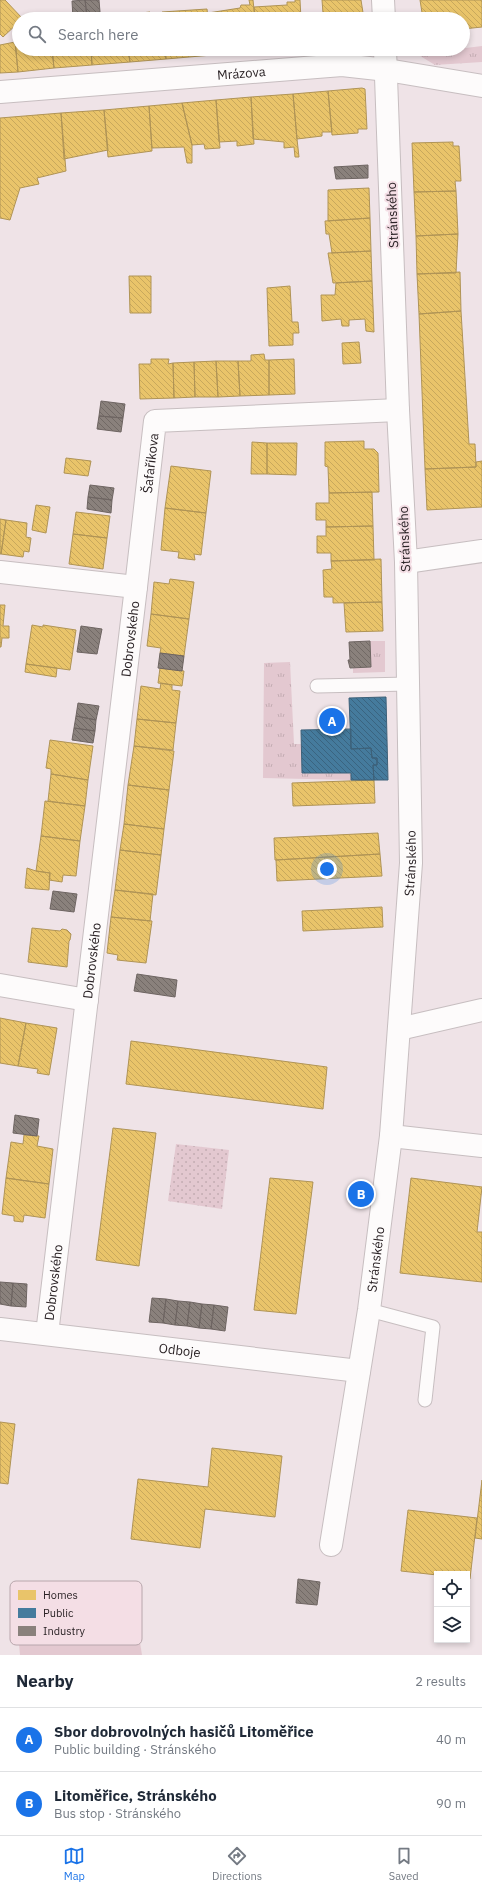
<!DOCTYPE html>
<meta charset="utf-8">
<style>
body{margin:0;font-family:"IBM Plex Sans",sans-serif;background:#f2f2f3;color:#1f2937}
.controls{position:absolute;right:12px;bottom:12px;display:grid;overflow:hidden;border-radius:0px;box-shadow:0 2px 6px #0003}
.controls button{width:36px;height:36px;display:grid;place-items:center;padding:0;border:0;border-bottom:1px solid #e0e1e3;background:#fff;color:#1f2937;font:20px sans-serif}
.you{position:absolute;left:327px;top:869px;width:14px;height:14px;margin:-10px;border:3px solid #fff;border-radius:50%;background:#1a73e8;box-shadow:0 0 0 6px #1a73e833}
.badge{display:grid;place-items:center;width:26px;height:26px;border-radius:50%;background:#1a73e8;color:#fff;font-size:13px;font-weight:700}
.pin{position:absolute;translate:-50% -50%;border:2px solid #fff;box-shadow:0 1px 4px #0006}
.list{margin:0;padding:0;list-style:none}
h2{display:flex;justify-content:space-between;align-items:center;height:52px;margin:0;padding:0 16px;font-size:17px}
h2 small{font-size:13px;font-weight:400;color:#747a83}
.list li{display:grid;grid-template-columns:26px 1fr auto;gap:12px;align-items:center;box-sizing:border-box;height:64px;padding:0 16px;border-top:1px solid #e0e1e3}
.list b{display:block;font-size:15px;white-space:nowrap}
.list p{margin:0;font-size:13px;white-space:nowrap;color:#747a83}
.list em{font-size:13px;font-style:normal;color:#747a83}
.icon{flex:none;width:22px;height:22px;fill:none;stroke:currentColor;stroke-width:2;stroke-linecap:round;stroke-linejoin:round}
.map{position:relative;flex:none;width:482px;height:1655px;overflow:hidden}
.search{position:absolute;background:#fff;box-shadow:0 2px 6px #0003;left:12px;right:12px;top:12px;height:44px;display:flex;align-items:center;gap:10px;box-sizing:border-box;padding:0 14px;border-radius:22px;color:#747a83;font-size:15px}
.sheet{height:180px;background:#fff}
nav{display:flex;justify-content:space-around;align-items:center;box-sizing:border-box;height:56px;border-top:1px solid #e0e1e3;background:#fff;font-size:11px;color:#747a83}
nav a{display:grid;justify-items:center;gap:2px}
nav .on{color:#1a73e8}
.map>svg:first-child{display:block}
.grass{fill:url(#grass-tufts)}
.park{fill:url(#park-dots)}
.pitch{fill:#e3c8d0}
.homes{fill:url(#homes-back-hatch);stroke:#b09456}
.public{fill:url(#public-back-hatch);stroke:#3d6179}
.industry{fill:url(#industry-back-hatch);stroke:#6e6562}
.lines{fill:none;stroke-linecap:round;stroke-linejoin:round}
.lane-casing{stroke:#c7bec0;stroke-width:15}
.street-casing{stroke:#c7bec0;stroke-width:24}
.secondary-casing{stroke:#c7bec0;stroke-width:24}
.lane{stroke:#fdfbfb;stroke-width:13}
.street{stroke:#fdfbfb;stroke-width:22}
.secondary{stroke:#fdfbfb;stroke-width:22}
.labels{text-anchor:middle;stroke-width:4;stroke-linejoin:round;paint-order:stroke}
.street-label{font-size:13px;fill:#2b2326;stroke:#f4dee5}
.key{fill:#f4dee5;stroke:#b8a6ac;stroke-width:1}
.key-label{font-size:11px;fill:#2b2326}
</style>
<div class="map">
<svg width="482" height="1655" viewBox="0 0 482 1655">
<defs>
<pattern id="grass-tufts" width="24" height="20" patternUnits="userSpaceOnUse"><rect width="24" height="20" fill="#e3c8d0"/><path d="M3 7l-1-3M5 7V3M7 7l1-3M15 17l-1-3M17 17v-4M19 17l1-3" fill="none" stroke="#c3acb2"/></pattern>
<pattern id="park-dots" width="8" height="8" patternUnits="userSpaceOnUse"><rect width="8" height="8" fill="#e3c8d0"/><path d="M2 2h.1M6 6h.1" fill="none" stroke="#c3acb2" stroke-width="1.8" stroke-linecap="round"/></pattern>
<pattern id="homes-back-hatch" width="6" height="6" patternUnits="userSpaceOnUse"><rect width="6" height="6" fill="#e9c46a"/><path d="M-1 5l2 2M0 0l6 6M5-1l2 2" fill="none" stroke="#c8a85c"/></pattern>
<pattern id="public-back-hatch" width="6" height="6" patternUnits="userSpaceOnUse"><rect width="6" height="6" fill="#457b9d"/><path d="M-1 5l2 2M0 0l6 6M5-1l2 2" fill="none" stroke="#3a6480"/></pattern>
<pattern id="industry-back-hatch" width="6" height="6" patternUnits="userSpaceOnUse"><rect width="6" height="6" fill="#8a817c"/><path d="M-1 5l2 2M0 0l6 6M5-1l2 2" fill="none" stroke="#716965"/></pattern>
</defs>
<rect width="100%" height="100%" fill="#efe3e7"/>
<path class="grass" d="M482 46V62L435 65 417 54Z
M370 641H385V672L353 673V668L371 667Z
M290 662 294 744H301L302 773H351V780L263 778 264 663Z"/>
<path class="park" d="M176 1144 229 1150 222 1209 168 1201Z"/>
<path class="pitch" d="M137 1624 142 1655H20L19 1644Z"/>
<path class="homes" d="M0 0H5L22 18 19 19V22L3 37 0 34Z
M249 0H253L255 19H208V13L240 8 241 5H250Z
M295 0H300L301 19H255L254 7 287 5V2H295Z
M322 0H361L364 19H301V13H323Z
M420 0H482V27L463 29V19H423Z
M207 9 208 19H163L162 12Z
M150 12 151 18 162 17V19H133L132 14Z
M112 16 113 19H94V17Z
M15 40H19V49H52L54 68 18 72Z
M15 42 18 72 0 73V45Z
M52 49H91L92 65 54 68Z
M91 49H128L130 62 92 65Z
M128 49H165L166 59 130 62Z
M165 49H211L212 55 166 59Z
M211 49H256V52L212 55Z
M256 49H288L256 52Z
M362 88 365 89 367 129H358V133L332 135 328 91Z
M328 91 332 132H322V136L297 139 293 94Z
M293 94 297 139 299 157H295L294 147 284 148V142L253 139 251 97Z
M251 97 254 144 237 146V141L219 142 216 100Z
M216 100 220 148 205 149 204 144 192 145 182 103Z
M182 103 192 145V163H187L184 147 152 148 149 106Z
M149 106 152 151 108 157 104 110Z
M104 110 108 150 64 159 61 113Z
M61 113 66 171 37 178 39 184 20 188 10 220 0 218V118Z
M453 142V146H459L461 181H455L456 191 414 192 412 143Z
M369 188 370 218 328 221V190Z
M456 191 458 234 416 236 414 192Z
M370 218 371 251 332 253 329 234H326L325 221Z
M458 234 456 273 417 274 416 236Z
M371 251 372 281 333 283 328 253Z
M460 272 461 311 419 314 417 274Z
M129 276H151V313H130Z
M372 281 374 332 366 331 365 319 349 320V326H342L341 319 322 321 321 295H335L336 283Z
M290 286 292 322H298L299 333H293V345L269 346 267 288Z
M461 311 469 444H475L476 467 425 469 419 314Z
M359 342 361 363 343 364 342 343Z
M264 354 265 360H269V395L240 396 238 361H251V355Z
M151 359H169L168 364 173 363 174 398 140 399 139 364H151Z
M294 359 295 394 269 395V360Z
M216 361H238L240 396 218 397Z
M216 361 218 397H195L194 362Z
M194 362 195 397 174 398 173 363Z
M364 441V449H374L378 453 379 492 329 493 328 467 325 466V442Z
M252 442 267 443V474H251Z
M267 443H297L296 475 267 474Z
M66 458 91 461 88 476 64 473Z
M482 461V507L427 510 425 469 476 467V462Z
M171 466 211 471 206 513 165 508Z
M372 492 373 526 326 527V520H316V503H329V493Z
M36 505 50 507 46 533 32 530Z
M165 508 206 513 201 555 194 554 195 560 178 558 179 552 161 550Z
M76 512 110 516 107 538 73 534Z
M0 519 6 520 1 554H0Z
M6 520 27 523 26 537 31 538 29 552 24 551 23 557 1 554Z
M373 526 374 560 331 561V553H317V536H326V527Z
M73 534 107 538 103 569 69 564Z
M381 559 382 602 333 603V597H324L323 570 332 569 331 561Z
M170 579 194 582 189 619 151 614 154 582 169 584Z
M382 602 383 631 346 632 344 603Z
M0 605H5L3 626H9V638H2L1 647H0Z
M151 614 189 619 184 656 160 653 161 648 147 646Z
M32 625 43 627V625L76 630 70 670 26 664Z
M26 664 57 668 56 677 25 672Z
M160 668 184 671 182 686 158 683Z
M161 683 172 685V690L180 691 176 723 137 719 141 686 160 689Z
M137 719 176 723 173 750 134 746Z
M50 740 93 746 88 780 51 774V769L46 768Z
M134 746 174 751 169 790 128 785Z
M51 774 88 780 85 806 48 801Z
M374 780 375 803 293 806 292 783Z
M128 785 169 790 164 829 124 824Z
M45 801 85 806 80 841 41 836Z
M124 824 164 829 161 855 120 850Z
M378 833 380 854 275 860 274 838Z
M41 836 80 841 76 876 63 875 62 882 49 880 50 873 36 871Z
M120 850 161 855 156 895 115 890Z
M380 854 382 876 277 881 276 860Z
M27 868 36 871 50 873 49 890 25 888Z
M115 890 153 894 150 921 111 917Z
M382 907 383 927 303 931 302 911Z
M111 917 152 921 146 963 117 960 118 955 107 953Z
M32 928 60 931 62 929 67 930 71 934 70 940 69 941 67 967 28 962Z
M0 1018 26 1023 18 1066 0 1063Z
M26 1023 57 1028 49 1075 37 1073 38 1069 18 1066Z
M131 1041 327 1067 323 1109 126 1084Z
M113 1128 156 1133 139 1266 96 1260Z
M24 1135 39 1136 37 1146 53 1149 49 1184 6 1178 11 1142 23 1144Z
M6 1178 49 1184 45 1218 24 1215 23 1222 14 1221V1216L2 1214Z
M270 1178 313 1182 296 1314 254 1310Z
M411 1178 482 1187 477 1232H482V1282L400 1273Z
M0 1422 15 1424 8 1484 0 1483Z
M212 1448 282 1456 275 1517 205 1509 200 1548 131 1539 138 1479 208 1487Z
M482 1480V1539L475 1538Z
M408 1510 477 1518 470 1579H467V1574H437V1575L401 1571Z"/>
<path class="public" d="M386 697 388 780H374L373 765H377V758H372L371 748 351 749 349 698Z
M351 729V749L371 748 372 758H377V765H373L374 780H351V773H302L301 730Z"/>
<path class="industry" d="M85 0 87 19H73L72 1Z
M85 0H99L100 12 87 14Z
M368 165V178L336 179 334 167Z
M101 401 125 404 123 418 99 416Z
M99 416 123 418 121 432 97 429Z
M90 485 114 488 112 500 88 497Z
M88 497 112 500 111 513 87 509Z
M81 626 102 629 97 654 77 652Z
M370 641 371 667 350 668 348 660H350L349 642Z
M160 653 184 656 182 671 158 668Z
M78 703 99 706 96 720 76 716Z
M76 716 96 720 95 731 74 728Z
M74 728 95 731 93 743 72 740Z
M53 891 77 894 74 912 50 909Z
M137 974 177 980 175 997 134 991Z
M15 1115 39 1119 37 1136 13 1133Z
M0 1282 13 1283 11 1306 0 1304Z
M13 1283 27 1284 26 1307 11 1306Z
M152 1298 166 1299 163 1323 149 1322Z
M166 1299 178 1301 175 1325 163 1323Z
M178 1301 190 1302 187 1326 175 1325Z
M190 1302 202 1304 199 1328 187 1326Z
M202 1304 214 1305 211 1329 199 1328Z
M214 1305 228 1307 225 1331 211 1329Z
M298 1579 320 1582 317 1605 296 1603Z"/>
<g class="lines">
<g class="lane-casing">
<path id="lane" d="M317 686 408 684
M369 1310 433 1327 425 1400"/>
</g>
<g class="street-casing">
<g id="street">
<path d="M383 0 384 19"/>
<path d="M406 562 482 551"/>
<path d="M0 572 136 587"/>
<path d="M0 985 87 1000"/>
<path d="M399 1029 482 1010"/>
<path d="M391 1136 482 1146"/>
<path id="s1" d="M0 1329 359 1371"/>
<path id="s2" d="M47 1334 136 587 155 421 398 410"/>
<path id="s3" d="M331 1545 369 1310 391 1136 411 863 406 562 398 410 385 49"/>
</g>
</g>
<g class="secondary-casing">
<g id="secondary">
<path id="s4" d="M0 92 342 65 387 70 482 86"/>
</g>
</g>
<use href="#lane" class="lane"/>
<use href="#street" class="street"/>
<use href="#secondary" class="secondary"/>
</g>
<g class="labels">
<g class="street-label">
<text dy="5" stroke="none"><textPath href="#s4" startOffset="242">Mrázova</textPath></text>
<text transform="translate(392 215) rotate(-92)" y="5">Stránského</text>
<text dy="5" stroke="none"><textPath href="#s2" startOffset="877">Šafaříkova</textPath></text>
<text transform="translate(404 539) rotate(-92)" y="5">Stránského</text>
<text dy="5" stroke="none"><textPath href="#s2" startOffset="700">Dobrovského</textPath></text>
<text dy="5" stroke="none"><textPath href="#s3" startOffset="687">Stránského</textPath></text>
<text dy="5" stroke="none"><textPath href="#s2" startOffset="376">Dobrovského</textPath></text>
<text dy="5" stroke="none"><textPath href="#s3" startOffset="289">Stránského</textPath></text>
<text dy="5" stroke="none"><textPath href="#s2" startOffset="52">Dobrovského</textPath></text>
<text dy="5" stroke="none"><textPath href="#s1" startOffset="181">Odboje</textPath></text>
</g>
</g>
<rect x="10" y="1581" width="132" height="64" rx="6" class="key"/>
<rect x="18" y="1590" width="18" height="10" fill="#e9c46a"/>
<rect x="18" y="1608" width="18" height="10" fill="#457b9d"/>
<rect x="18" y="1626" width="18" height="10" fill="#8a817c"/>
<g class="key-label">
<text x="43" y="1599">Homes</text>
<text x="43" y="1617">Public</text>
<text x="43" y="1635">Industry</text>
</g>
</svg>
<div class="controls">
<button><svg class="icon" aria-label="locate" viewBox="0 0 24 24"><circle cx="12" cy="12" r="6"/><path d="M12 2v4M12 18v4M2 12h4M18 12h4"/></svg></button>
<button><svg class="icon" aria-label="layers" viewBox="0 0 24 24"><path d="M12 4l9 5-9 5-9-5zM3 14l9 5 9-5"/></svg></button>
</div>
<div class="you"></div>
<div class="pin badge" style="left:332px;top:721px">A</div>
<div class="pin badge" style="left:361px;top:1194px">B</div>
<div class="search"><svg class="icon" aria-label="search" viewBox="0 0 24 24"><circle cx="10" cy="10" r="6"/><path d="M15 15l6 6"/></svg>Search here</div>
</div>
<section class="sheet">
<h2>Nearby<small>2 results</small></h2>
<ul class="list">
<li><span class="badge">A</span><div><b>Sbor dobrovolných hasičů Litoměřice</b><p>Public building · Stránského</p></div><em>40 m</em></li>
<li><span class="badge">B</span><div><b>Litoměřice, Stránského</b><p>Bus stop · Stránského</p></div><em>90 m</em></li>
</ul>
</section>
<nav>
<a class="on"><svg class="icon" aria-label="map" viewBox="0 0 24 24"><path d="M3 6l6-2 6 2 6-2v14l-6 2-6-2-6 2zM9 4v14M15 6v14"/></svg>Map</a>
<a><svg class="icon" aria-label="directions" viewBox="0 0 24 24"><path d="M12 3l9 9-9 9-9-9zM9 14v-3h6M13 9l2 2-2 2"/></svg>Directions</a>
<a><svg class="icon" aria-label="saved" viewBox="0 0 24 24"><path d="M7 4h10v16l-5-4-5 4z"/></svg>Saved</a>
</nav>
